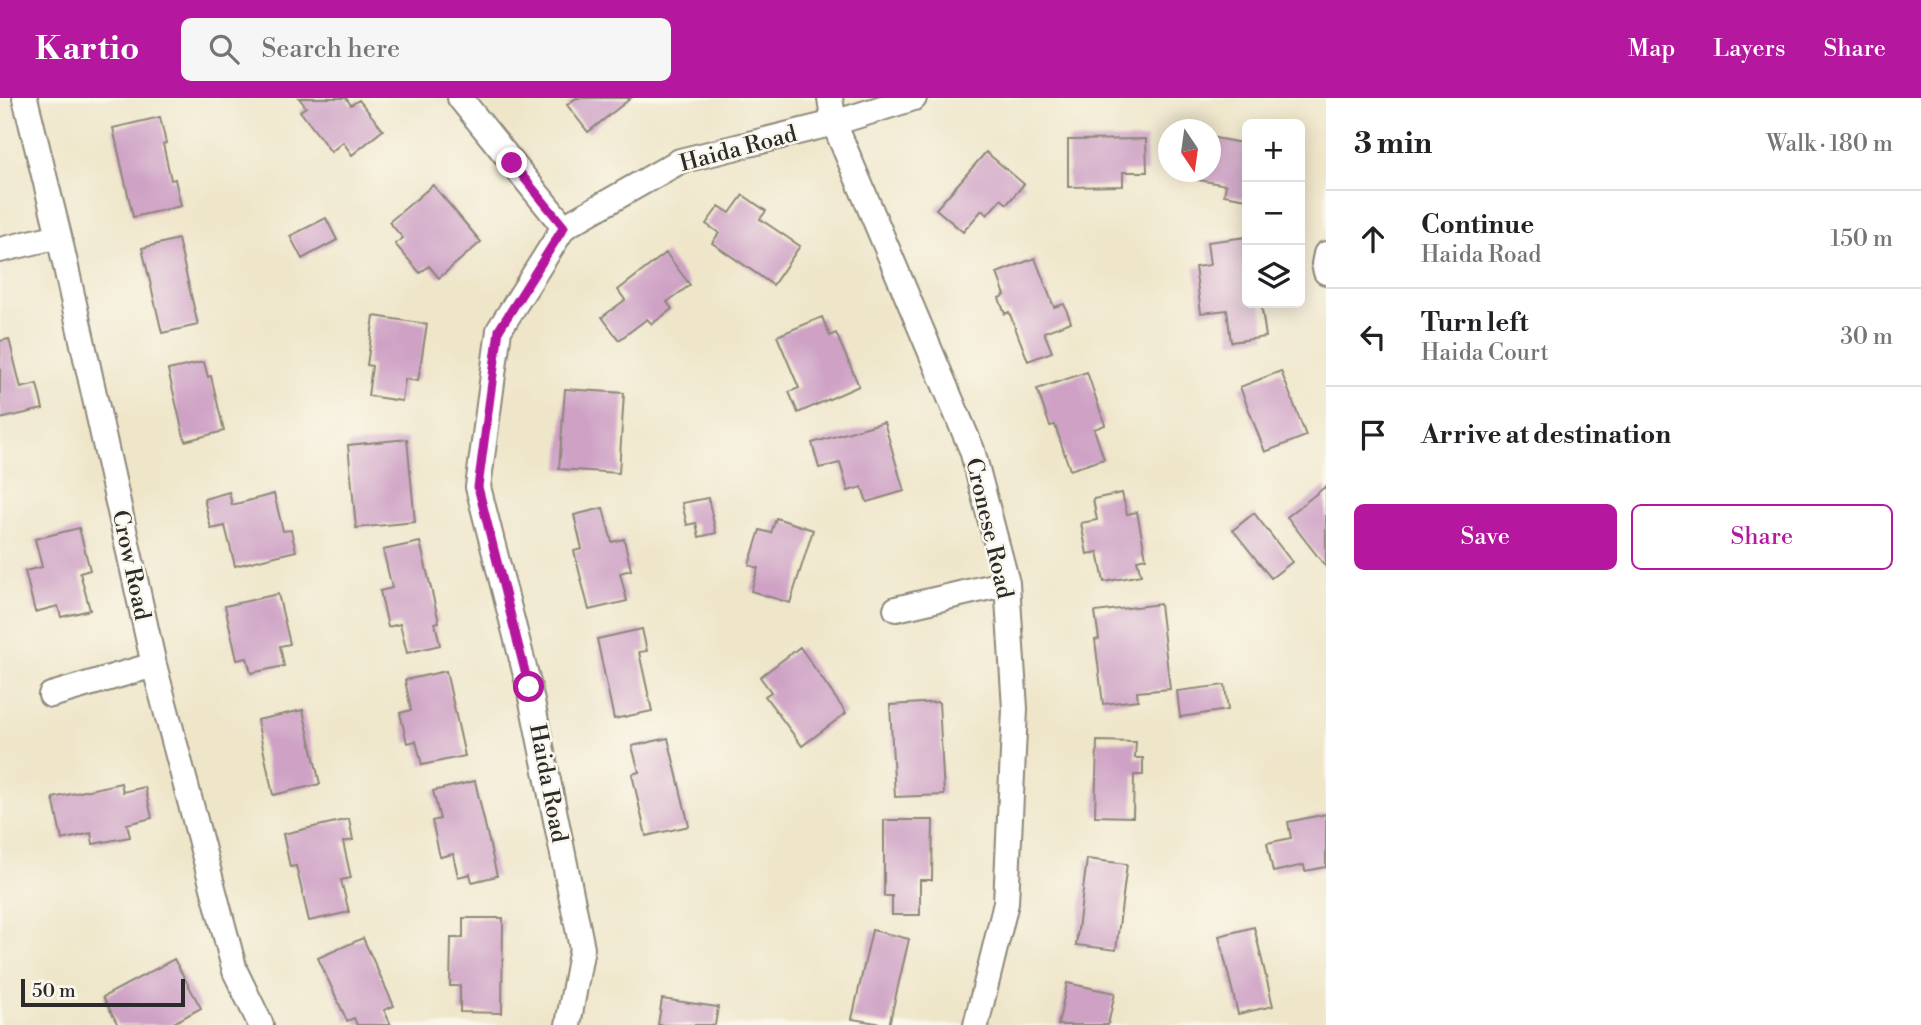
<!DOCTYPE html>
<meta charset="utf-8">
<style>
body{margin:0;font-family:"Libre Bodoni",serif;background:#f6f6f6;color:#202124}
.controls{position:absolute;right:21px;top:21px;display:grid;overflow:hidden;border-radius:10px;box-shadow:0 4px 18px #0003}
.controls button{width:63px;height:63px;display:grid;place-items:center;padding:0;border:0;border-bottom:2px solid #e0e0e0;background:#fff;color:#202124;font:35px sans-serif}
.compass{position:absolute;left:1158px;top:21px;width:63px;height:63px;border-radius:50%;background:#fff;box-shadow:0 4px 18px #0003;rotate:167deg}
.scale{position:absolute;left:21px;bottom:18px;width:164px;box-sizing:border-box;padding-left:7px;border:4px solid #2b2b2b;border-top:0;font-size:19px;line-height:24px;white-space:nowrap;color:#2b2b2b;-webkit-text-stroke:5px #fbf7ec;paint-order:stroke}
.stop{position:absolute;width:21px;height:21px;margin:-16px;border:5px solid #b5179e;border-radius:50%;background:#fff}
.stop.end{background:#b5179e;border-color:#fff;box-shadow:0 2px 7px #0008}
.list{margin:0;padding:0;list-style:none}
h2{display:flex;justify-content:space-between;align-items:center;height:91px;margin:0;padding:0 28px;font-size:30px}
h2 small{font-size:23px;font-weight:400;color:#757577}
.list li{display:grid;grid-template-columns:46px 1fr auto;gap:21px;align-items:center;box-sizing:border-box;height:98px;padding:0 28px;border-top:2px solid #e0e0e0}
.list b{display:block;font-size:26px;white-space:nowrap}
.list p{margin:0;font-size:23px;white-space:nowrap;color:#757577}
.list em{font-size:23px;font-style:normal;color:#757577}
.actions{display:flex;gap:14px;padding:21px 28px}
.actions a{flex:1;padding:16px 0;border:2px solid #b5179e;border-radius:10px;text-align:center;font-size:24px;color:#b5179e}
.actions .main{background:#b5179e;color:#fff}
.icon{flex:none;width:38px;height:38px;fill:none;stroke:currentColor;stroke-width:2;stroke-linecap:round;stroke-linejoin:round}
.map{position:relative;flex:none;width:1326px;height:927px;overflow:hidden}
header{display:flex;align-items:center;gap:42px;box-sizing:border-box;height:98px;padding:0 35px;background:#b5179e;color:#fff}
header strong{font-size:33px}
nav{display:flex;gap:38px;margin-inline-start:auto;font-size:24px}
.search{width:490px;height:63px;background:#f6f6f6;display:flex;align-items:center;gap:18px;box-sizing:border-box;padding:0 24px;border-radius:10px;color:#757577;font-size:26px}
main{display:flex}
aside{flex:1;background:#fff}
.map>svg:first-child{display:block}
.building{fill:#cea1c5}
.lines{fill:none;stroke-linecap:round;stroke-linejoin:round}
.street-casing{stroke:#8d887a;stroke-width:28}
.street{stroke:#fff;stroke-width:24}
.route{stroke:#b5179e;stroke-width:9}
.labels{text-anchor:middle;stroke-width:5;stroke-linejoin:round;paint-order:stroke}
.street-label{font-size:23px;fill:#2b2b2b;stroke:#fbf7ec}
</style>
<header>
<strong>Kartio</strong>
<div class="search"><svg class="icon" aria-label="search" viewBox="0 0 24 24"><circle cx="10" cy="10" r="6"/><path d="M15 15l6 6"/></svg>Search here</div>
<nav><a>Map</a><a>Layers</a><a>Share</a></nav>
</header>
<main>
<div class="map">
<svg width="1326" height="927" viewBox="0 0 1326 927">
<rect width="100%" height="100%" fill="#fbf7ec"/>
<filter id="ink" filterUnits="userSpaceOnUse"><feTurbulence type="fractalNoise" baseFrequency=".0143" numOctaves="2"/><feDisplacementMap in="SourceGraphic" scale="14" xChannelSelector="R" yChannelSelector="G"/><feConvolveMatrix kernelMatrix="1 2 1 2 8 2 1 2 1" color-interpolation-filters="sRGB"/></filter>
<filter id="wash" filterUnits="userSpaceOnUse"><feTurbulence type="fractalNoise" baseFrequency=".00686" numOctaves="4" result="noise"/><feDisplacementMap in="SourceGraphic" scale="28" xChannelSelector="R" yChannelSelector="G"/><feGaussianBlur stdDeviation="1.57" result="paint"/><feColorMatrix in="noise" values="0 0 0 0 0 0 0 0 0 0 0 0 0 0 0 0 0 1.4 0 .05"/><feComposite in="paint" operator="in"/></filter>
<g filter="url(#wash)">
<rect width="100%" height="100%" fill="#efe6ca"/>
<g id="blocks">
<path class="building" d="M299 0H346L351 7 359 2 383 32 352 57 343 44 331 54 300 13 306 9Z
M576 0H631L588 34 567 7Z
M160 19 166 45 163 46 171 82 175 81 181 108 133 119 113 30Z
M1210 39 1247 46V101L1224 97 1226 87 1193 81 1194 74H1210Z
M1146 41 1147 74H1123V88L1068 89V42Z
M986 54 1024 86 1007 106 1001 101 987 117 982 112 963 134 936 111Z
M433 87 481 144 439 180 429 168 420 175 395 146 403 140 389 124Z
M743 97 766 113 760 121 800 148 773 187 712 145 719 135 706 126 719 108 730 115Z
M326 120 337 142 302 161 290 138Z
M1247 139V205H1261L1266 239 1231 244 1227 212 1201 215 1195 169 1210 167 1207 144Z
M178 141 198 227 162 235 142 150Z
M666 155 690 187 667 204 672 211 652 226 647 221 619 242 602 219 625 202 618 192Z
M1035 160 1054 209 1064 206 1071 224 1044 234 1052 254 1028 263 1009 214 1005 216 999 200 1005 197 997 175Z
M374 218 427 226 418 283 405 281 402 303 368 298 372 268 367 267Z
M822 219 830 238 836 235 859 288 798 315 789 294 799 290 777 238Z
M9 241 21 290 37 286 43 311 0 321V243Z
M204 264 208 279 211 278 224 333 185 343 168 272Z
M1281 273 1306 338 1265 354 1240 289Z
M1087 274 1105 327 1094 331 1104 361 1070 372 1055 327 1050 328 1037 291Z
M565 291 624 295 619 375 559 371Z
M884 324 904 393 867 404 862 389 848 393 840 365 819 370 812 345Z
M407 341 415 424 356 430 348 347Z
M1326 388V469L1287 419Z
M229 394 232 407 274 396 283 433 291 432 296 453 235 468 225 428 211 431 204 401Z
M1122 395 1127 416 1137 414 1146 460 1137 462 1141 477 1104 484 1098 454 1087 456 1081 425 1097 422 1093 401Z
M708 400 716 435 699 439 696 425 687 427 682 405Z
M603 410 612 444 624 441 631 472 620 475 627 503 589 512 574 453 582 451 574 417Z
M1254 415 1292 464 1271 480 1233 432Z
M776 420 813 432 790 505 751 493 758 470 749 467 760 432 771 435Z
M79 430 90 472 80 475 90 512 61 519 58 508 35 514 25 473 42 469 35 441Z
M420 444 439 524 435 525 440 547 407 555 400 526 388 529 380 493 392 490 383 452Z
M278 496 290 546 280 548 284 568 251 575 247 560 237 562 225 508Z
M1160 506 1170 591 1137 594 1138 602 1103 606 1095 542 1099 541 1095 514Z
M642 531 647 553 639 554 652 613 614 621 597 541Z
M800 549 846 615 802 648 765 598 771 594 760 579Z
M446 573 465 658 422 667 416 643 407 645 400 615 411 612 405 582Z
M1225 587 1228 612 1180 619 1177 593Z
M939 604 944 697 895 699 890 607Z
M303 612 320 686 273 697 257 622Z
M668 640 689 728 646 738 632 676 639 674 632 648Z
M1097 643 1136 644 1135 660H1143V677H1134L1133 719 1095 718Z
M475 683 497 778 472 784 470 776 458 779 453 756 440 759 432 723 440 721 433 693Z
M121 685 123 694 145 689 152 720 127 726 130 739 93 746 91 735 62 742 53 700Z
M1326 716V769L1305 773 1304 767 1273 774 1267 745 1291 740 1288 724Z
M349 721 353 742 343 744 351 780 341 782 349 814 309 823 296 768 290 769 283 736Z
M884 722H933L932 782H920V817H892V798H884Z
M1087 761 1127 766 1116 852 1076 847Z
M463 820H503L502 915 460 914V888H450L451 840H463Z
M1254 829 1273 908 1238 916 1219 838Z
M872 832 909 841 889 927 852 921Z
M363 840 394 908 384 912 391 927H357L354 920 347 923 318 860Z
M174 861 201 910 170 927H118L103 899Z
M1067 885 1115 895 1108 927H1058Z
M662 901 718 909 715 927H658Z"/>
</g>
</g>
<g filter="url(#ink)">
<use href="#blocks" fill-opacity="0" stroke="#8d887a" stroke-width="2"/>
<g class="lines">
<g class="street-casing">
<path id="street" d="M25 0 59 138 154 567 235 873 261 927
M460 0 564 129
M830 0 834 25 972 352 1007 485 1015 611 1006 805 976 927
M0 152 59 138
M1326 156 1324 166 1326 174
M896 511 1007 485
M51 597 154 567
M568 927 582 850 529 589 478 389 499 232 564 129 680 63 834 25 914 0"/>
</g>
<use href="#street" class="street"/>
</g>
</g>
<g class="lines" filter="url(#ink)">
<path class="route" d="M512 65 564 129 499 232 478 389 529 589"/>
</g>
<g class="labels">
<g class="street-label">
<text transform="translate(738 50) rotate(-15)" y="8">Haida Road</text>
<text transform="translate(990 430) rotate(77)" y="8">Cronese Road</text>
<text transform="translate(132 467) rotate(78)" y="8">Crow Road</text>
<text transform="translate(549 685) rotate(79)" y="8">Haida Road</text>
</g>
</g>
</svg>
<div class="controls">
<button>+</button>
<button>−</button>
<button><svg class="icon" aria-label="layers" viewBox="0 0 24 24"><path d="M12 4l9 5-9 5-9-5zM3 14l9 5 9-5"/></svg></button>
</div>
<svg class="compass" viewBox="-18 -18 36 36"><path d="M0-13l5 13h-10z" fill="#e53935"/><path d="M0 13l5-13h-10z" fill="#757577"/></svg>
<div class="scale">50 m</div>
<div class="stop" style="left:529px;top:589px"></div>
<div class="stop end" style="left:512px;top:65px"></div>
</div>
<aside>
<h2>3 min<small>Walk · 180 m</small></h2>
<ul class="list">
<li><svg class="icon" aria-label="ahead" viewBox="0 0 24 24"><path d="M12 20V5M6 11l6-6 6 6"/></svg><div><b>Continue</b><p>Haida Road</p></div><em>150 m</em></li>
<li><svg class="icon" aria-label="left" viewBox="0 0 24 24"><path d="M17 20v-9H6M10 6l-5 5 5 5"/></svg><div><b>Turn left</b><p>Haida Court</p></div><em>30 m</em></li>
<li><svg class="icon" aria-label="arrive" viewBox="0 0 24 24"><path d="M6 21V4h12l-3 4 3 4H6"/></svg><div><b>Arrive at destination</b></div></li>
</ul>
<div class="actions"><a class="main">Save</a><a>Share</a></div>
</aside>
</main>
